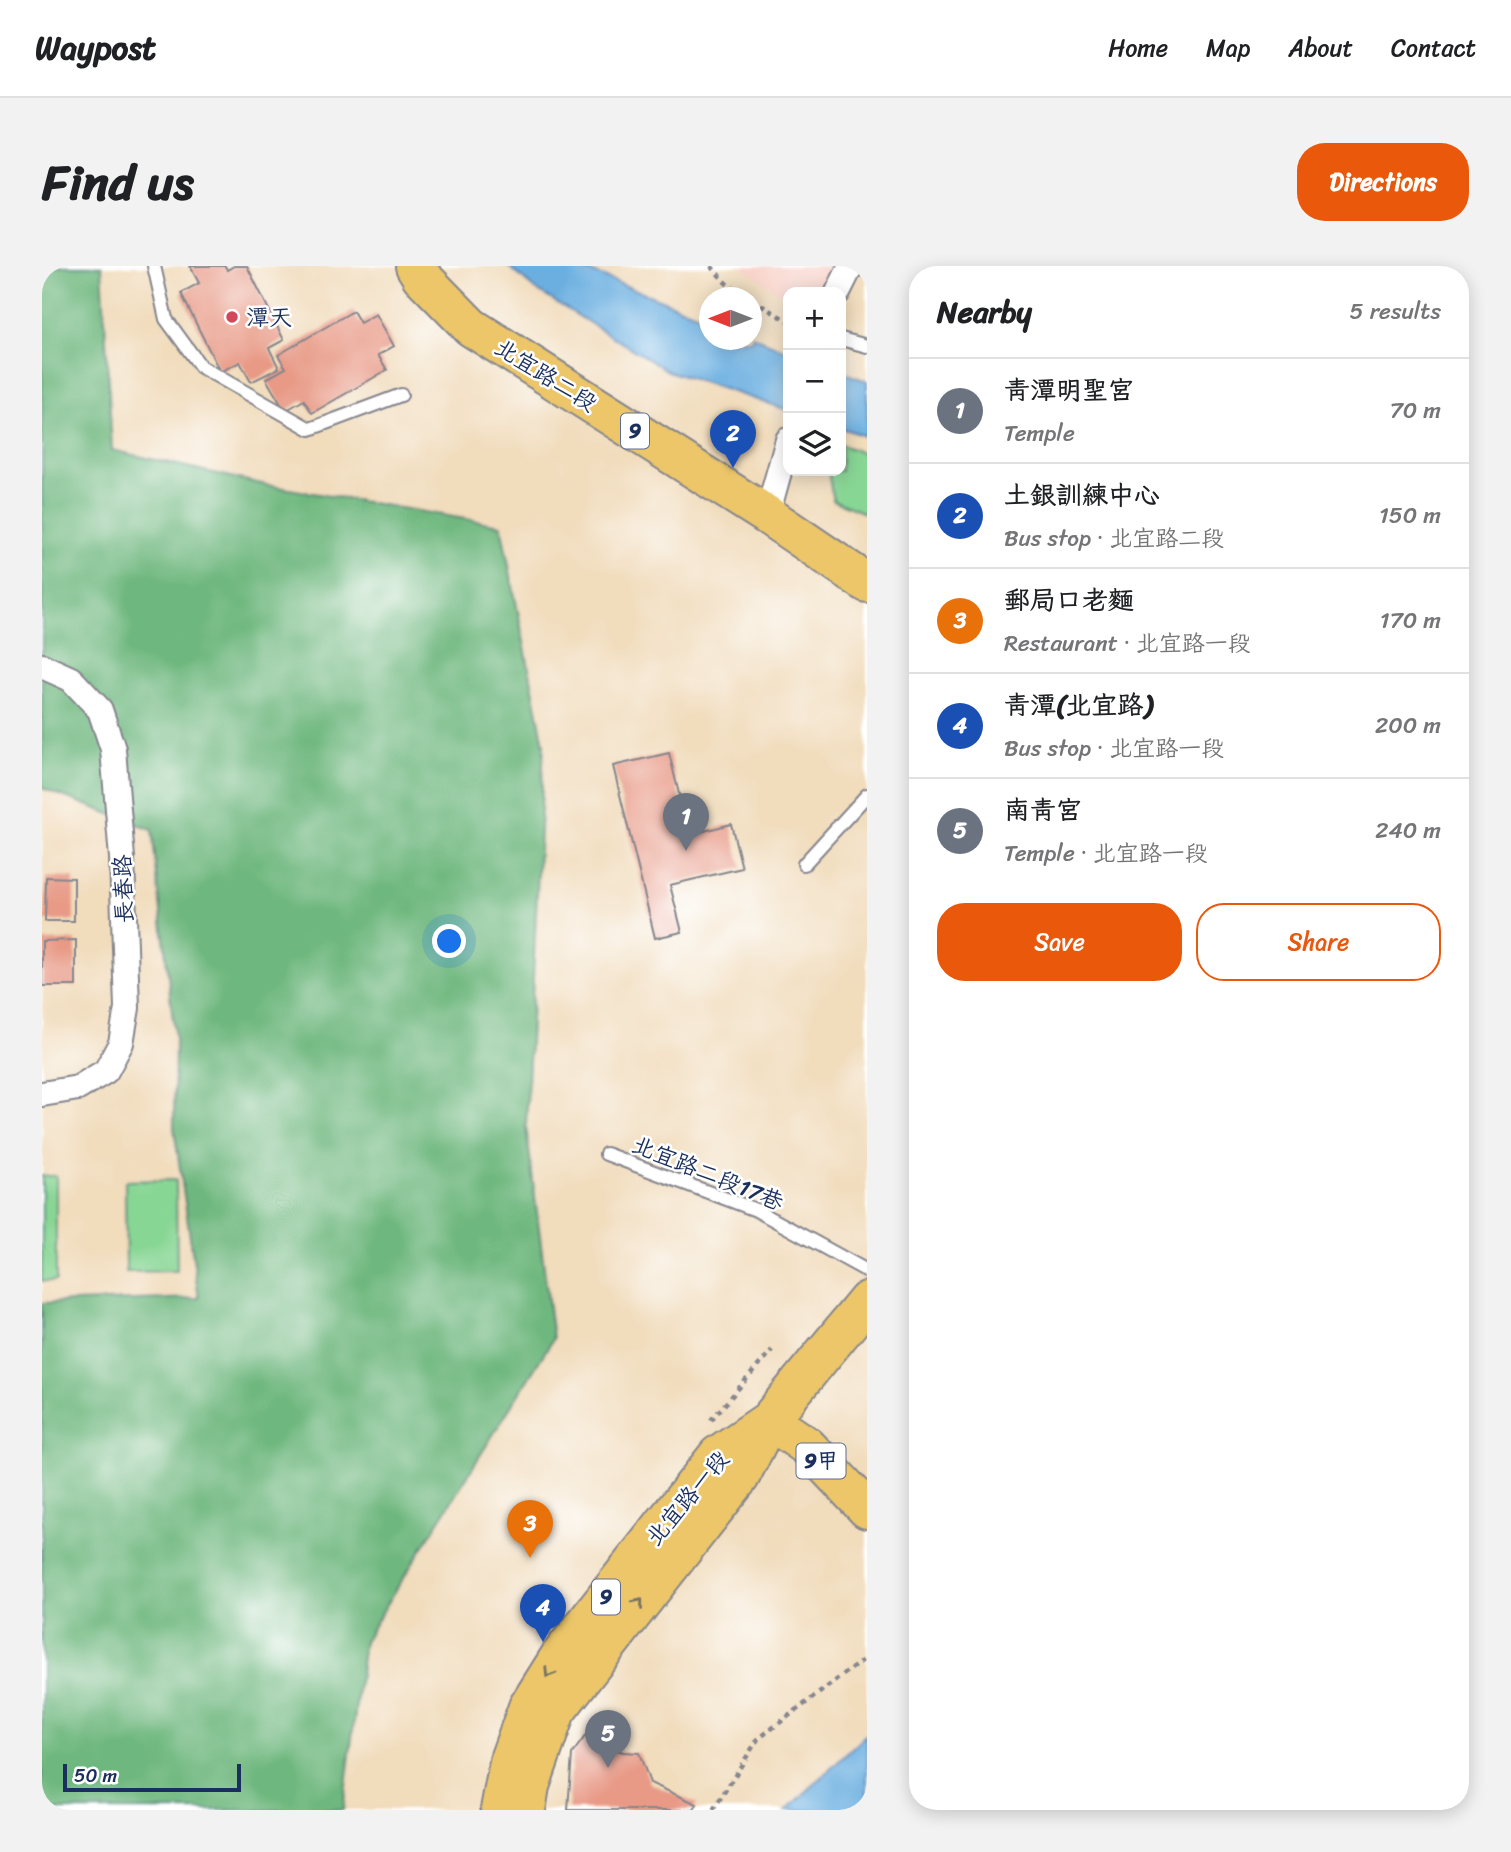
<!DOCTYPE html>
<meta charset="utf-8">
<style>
body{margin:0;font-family:Sriracha,"LXGW WenKai TC",sans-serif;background:#f2f2f2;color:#202124}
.controls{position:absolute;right:21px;top:21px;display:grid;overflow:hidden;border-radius:14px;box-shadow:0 4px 18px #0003}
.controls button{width:63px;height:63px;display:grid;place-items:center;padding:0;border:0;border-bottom:2px solid #e0e0e0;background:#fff;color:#202124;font:35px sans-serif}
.compass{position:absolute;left:657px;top:21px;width:63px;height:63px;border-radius:50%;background:#fff;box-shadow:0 4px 18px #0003;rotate:270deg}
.scale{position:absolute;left:21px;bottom:18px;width:178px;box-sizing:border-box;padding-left:7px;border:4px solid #1b2f5e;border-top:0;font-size:19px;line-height:24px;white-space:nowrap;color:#1b2f5e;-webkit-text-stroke:5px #fff;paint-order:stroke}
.you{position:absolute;left:408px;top:676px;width:24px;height:24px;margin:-18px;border:5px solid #fff;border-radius:50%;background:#1a73e8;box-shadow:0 0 0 10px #1a73e833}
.badge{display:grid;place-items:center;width:46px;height:46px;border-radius:50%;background:#ea580c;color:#fff;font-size:23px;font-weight:700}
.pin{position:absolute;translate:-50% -58px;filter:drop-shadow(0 2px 4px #0008)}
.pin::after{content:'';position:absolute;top:37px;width:24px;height:21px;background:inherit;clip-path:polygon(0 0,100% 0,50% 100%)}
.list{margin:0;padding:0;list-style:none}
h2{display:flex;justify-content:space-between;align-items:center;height:91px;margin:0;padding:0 28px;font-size:30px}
h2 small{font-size:23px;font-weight:400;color:#757577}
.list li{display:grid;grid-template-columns:46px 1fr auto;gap:21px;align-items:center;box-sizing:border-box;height:105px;padding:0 28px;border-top:2px solid #e0e0e0}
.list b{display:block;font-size:26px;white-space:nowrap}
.list p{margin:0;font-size:23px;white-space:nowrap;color:#757577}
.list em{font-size:23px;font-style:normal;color:#757577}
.actions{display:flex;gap:14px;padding:21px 28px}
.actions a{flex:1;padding:16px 0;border:2px solid #ea580c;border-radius:28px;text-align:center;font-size:24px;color:#ea580c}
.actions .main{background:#ea580c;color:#fff}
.icon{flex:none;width:38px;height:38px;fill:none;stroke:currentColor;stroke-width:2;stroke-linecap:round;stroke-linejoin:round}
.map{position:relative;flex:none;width:825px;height:1544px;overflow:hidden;border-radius:28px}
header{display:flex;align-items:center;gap:42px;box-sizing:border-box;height:98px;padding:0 35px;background:#fff;border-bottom:2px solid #e0e0e0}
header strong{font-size:33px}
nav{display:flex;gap:38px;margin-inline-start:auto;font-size:24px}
.intro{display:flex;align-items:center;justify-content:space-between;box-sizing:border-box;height:168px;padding:0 42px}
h1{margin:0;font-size:49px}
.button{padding:18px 32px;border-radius:28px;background:#ea580c;color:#fff;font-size:24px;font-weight:700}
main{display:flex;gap:42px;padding:0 42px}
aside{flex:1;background:#fff;border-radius:28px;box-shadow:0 4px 18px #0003}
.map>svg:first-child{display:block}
.built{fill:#f7d1c7}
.green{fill:#88d694;stroke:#528279;stroke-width:2}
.forest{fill:#6eb77e;stroke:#44736e;stroke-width:2}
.water{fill:#6bafe0;stroke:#436f9f;stroke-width:2}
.building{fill:#e89a86}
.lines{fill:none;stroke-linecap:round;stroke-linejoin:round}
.lane-casing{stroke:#86868d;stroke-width:16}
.street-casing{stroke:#86868d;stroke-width:28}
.primary-casing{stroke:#86868d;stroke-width:42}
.path{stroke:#86868d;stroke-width:4.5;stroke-dasharray:5 5;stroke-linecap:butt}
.lane{stroke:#fff;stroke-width:12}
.street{stroke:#fff;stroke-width:24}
.primary{stroke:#ecc669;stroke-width:38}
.oneway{stroke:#797363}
.poi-dot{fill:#d1495b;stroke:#fff;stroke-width:2.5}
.labels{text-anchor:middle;stroke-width:5;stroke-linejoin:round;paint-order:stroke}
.shield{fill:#fff;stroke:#5f6d8e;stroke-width:2}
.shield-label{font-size:21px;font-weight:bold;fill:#1b2f5e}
.poi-label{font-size:23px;fill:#1b2f5e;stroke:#fff;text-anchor:start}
.street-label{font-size:23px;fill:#1b2f5e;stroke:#fff}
</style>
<header>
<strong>Waypost</strong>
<nav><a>Home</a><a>Map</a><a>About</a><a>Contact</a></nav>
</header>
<div class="intro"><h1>Find us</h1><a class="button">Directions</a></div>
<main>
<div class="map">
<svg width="825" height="1544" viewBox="0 0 825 1544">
<rect width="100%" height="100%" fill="#fff"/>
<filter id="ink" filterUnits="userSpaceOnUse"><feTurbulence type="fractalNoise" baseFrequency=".0143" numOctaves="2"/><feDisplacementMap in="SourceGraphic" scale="14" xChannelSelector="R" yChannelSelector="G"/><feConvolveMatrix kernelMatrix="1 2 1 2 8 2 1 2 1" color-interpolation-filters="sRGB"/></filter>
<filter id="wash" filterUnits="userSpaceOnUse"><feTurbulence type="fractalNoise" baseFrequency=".00686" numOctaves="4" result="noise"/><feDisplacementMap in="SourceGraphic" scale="28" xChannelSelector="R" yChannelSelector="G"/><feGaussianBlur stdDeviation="1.57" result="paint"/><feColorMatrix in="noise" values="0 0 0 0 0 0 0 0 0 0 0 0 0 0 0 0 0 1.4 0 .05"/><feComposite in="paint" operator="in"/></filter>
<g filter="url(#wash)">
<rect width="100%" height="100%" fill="#f1dcbc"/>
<path class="built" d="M698 0H796L784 26H746V33Z"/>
<path class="green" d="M799 179 825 188V248L791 234 786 205H799Z
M0 910H14V1015H0Z
M134 914 135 1005 84 1006 83 915Z"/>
<path class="forest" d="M0 0H60L70 184 224 219 459 259 502 478 484 860 511 1073 322 1375 301 1544H0V1037L157 1032 132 862 133 773 110 564 0 522Z"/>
<path class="water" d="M466 0H534L667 53 668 74H710V70L746 85V144L626 105 494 24Z
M799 106 825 115V171L799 162Z
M825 1468V1544H745L816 1477Z"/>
<g id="blocks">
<path class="building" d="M148 0H183L185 4 192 0H205L242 74 227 82 237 102 209 116 198 96 178 106 139 27 157 17Z
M311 45 318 57 334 48 352 80 336 89 345 104 270 147 262 134 243 145 224 113 244 102 236 89Z
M627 487 647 569 689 558 700 602 628 619 640 666 613 672 571 500Z
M4 611 32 612V655H3Z
M34 674V720H0V675Z
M544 1469 553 1477 581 1486 597 1487 608 1517 655 1538 652 1544H526L530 1488Z"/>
</g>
</g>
<g filter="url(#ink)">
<use href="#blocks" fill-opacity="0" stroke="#86868d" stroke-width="2"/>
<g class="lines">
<g class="lane-casing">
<path id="lane" d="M112 0 124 53 159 101 268 163 359 129
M799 73 825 80
M762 598 825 529
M564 888 714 944 825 1005"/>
</g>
<g class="street-casing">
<path id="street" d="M796 26 809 0
M725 249 746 174
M0 400 29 413 58 444 71 483 80 592 85 742 79 777 64 805 36 822 0 828"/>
</g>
<g class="primary-casing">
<path id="primary" d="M373 0 379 10 429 61 725 249 825 317
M727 1154 765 1180 825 1243
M458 1544 468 1491 486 1441 518 1390 676 1189 723 1157
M484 1544 488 1520 514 1445 698 1211 727 1154 825 1035"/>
</g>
<path class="path" d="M669 0 684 17 706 32
M710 34 746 55
M669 1154 730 1084
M671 1544 716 1473 825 1391"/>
<use href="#lane" class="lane"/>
<use href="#street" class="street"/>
<use href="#primary" class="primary"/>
</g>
<defs><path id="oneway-chevron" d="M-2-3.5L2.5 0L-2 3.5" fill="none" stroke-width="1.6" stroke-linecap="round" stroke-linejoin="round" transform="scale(1.75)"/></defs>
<g class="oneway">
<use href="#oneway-chevron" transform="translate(597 1337) rotate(-51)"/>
<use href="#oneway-chevron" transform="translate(507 1407) rotate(122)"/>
</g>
</g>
<circle class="poi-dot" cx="190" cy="51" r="7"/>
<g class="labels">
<g class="shield">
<rect x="579" y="147.5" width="28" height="35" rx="5"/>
<rect x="754.5" y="1177.5" width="49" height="35" rx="5"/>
<rect x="550" y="1313.5" width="28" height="35" rx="5"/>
</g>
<g class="shield-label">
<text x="593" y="172">9</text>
<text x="779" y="1202">9甲</text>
<text x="564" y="1338">9</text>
</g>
<g class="poi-label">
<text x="204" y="59">潭天</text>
</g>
<g class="street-label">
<text transform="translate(504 109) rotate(32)" y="8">北宜路二段</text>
<text transform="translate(81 623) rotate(-92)" y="8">長春路</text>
<text transform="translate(666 907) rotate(22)" y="8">北宜路二段17巷</text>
<text transform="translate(645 1232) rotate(-50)" y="8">北宜路一段</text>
</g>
</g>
</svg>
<div class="controls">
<button>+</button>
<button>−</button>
<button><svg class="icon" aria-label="layers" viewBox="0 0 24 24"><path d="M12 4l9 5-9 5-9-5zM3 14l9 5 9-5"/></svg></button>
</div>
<svg class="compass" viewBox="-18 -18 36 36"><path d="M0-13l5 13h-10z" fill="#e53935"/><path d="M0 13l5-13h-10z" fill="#757577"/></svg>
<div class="scale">50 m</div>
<div class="you"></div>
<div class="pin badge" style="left:644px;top:585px;background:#6b7280">1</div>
<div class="pin badge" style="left:691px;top:202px;background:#1a4fb4">2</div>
<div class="pin badge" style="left:488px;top:1292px;background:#e8710a">3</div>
<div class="pin badge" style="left:501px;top:1376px;background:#1a4fb4">4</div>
<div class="pin badge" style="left:566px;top:1502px;background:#6b7280">5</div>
</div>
<aside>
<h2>Nearby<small>5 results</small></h2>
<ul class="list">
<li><span class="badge" style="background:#6b7280">1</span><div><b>青潭明聖宮</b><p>Temple</p></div><em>70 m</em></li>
<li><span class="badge" style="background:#1a4fb4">2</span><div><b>土銀訓練中心</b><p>Bus stop · 北宜路二段</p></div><em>150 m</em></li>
<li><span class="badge" style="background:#e8710a">3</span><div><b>郵局口老麵</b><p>Restaurant · 北宜路一段</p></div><em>170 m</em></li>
<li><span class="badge" style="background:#1a4fb4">4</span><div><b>青潭(北宜路)</b><p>Bus stop · 北宜路一段</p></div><em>200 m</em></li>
<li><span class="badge" style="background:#6b7280">5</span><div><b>南青宮</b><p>Temple · 北宜路一段</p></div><em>240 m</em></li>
</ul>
<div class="actions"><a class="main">Save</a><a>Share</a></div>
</aside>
</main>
